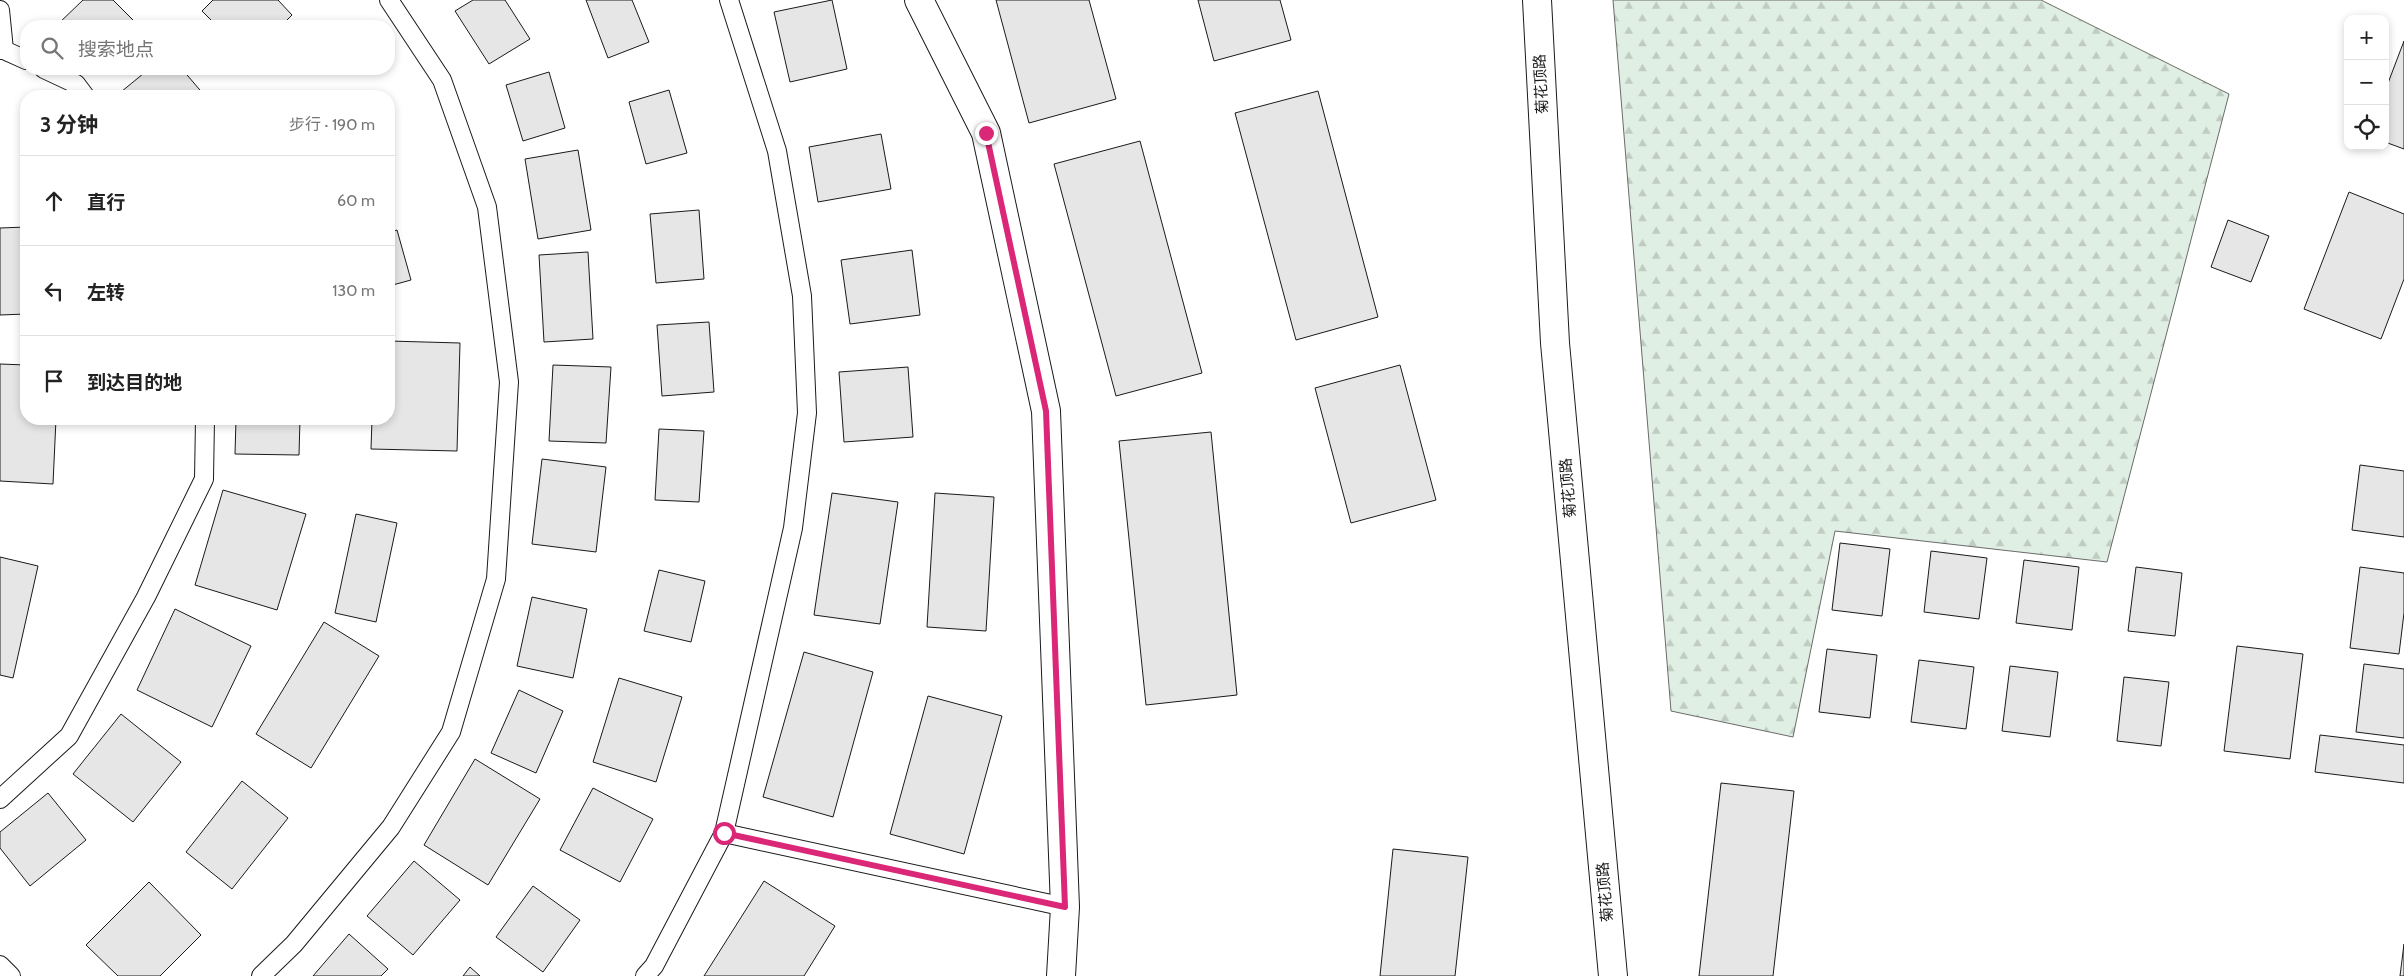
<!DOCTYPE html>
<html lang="zh">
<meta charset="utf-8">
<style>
body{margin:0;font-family:Cabin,"Noto Sans SC",sans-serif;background:#f2f2f2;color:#222}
.controls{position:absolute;right:15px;top:15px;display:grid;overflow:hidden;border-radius:10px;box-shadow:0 2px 8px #0003}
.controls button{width:45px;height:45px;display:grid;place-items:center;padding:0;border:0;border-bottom:1px solid #e0e0e0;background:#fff;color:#222;font:25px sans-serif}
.stop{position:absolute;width:15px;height:15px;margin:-11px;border:4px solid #db2777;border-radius:50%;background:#fff}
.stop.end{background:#db2777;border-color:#fff;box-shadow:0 1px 5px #0008}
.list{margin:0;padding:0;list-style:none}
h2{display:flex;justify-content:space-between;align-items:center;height:65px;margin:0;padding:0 20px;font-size:21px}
h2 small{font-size:16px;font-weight:400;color:#767676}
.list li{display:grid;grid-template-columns:32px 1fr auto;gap:15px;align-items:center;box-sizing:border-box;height:90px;padding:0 20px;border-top:1px solid #e0e0e0}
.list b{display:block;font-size:19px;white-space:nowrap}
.list em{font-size:16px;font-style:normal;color:#767676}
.icon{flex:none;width:28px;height:28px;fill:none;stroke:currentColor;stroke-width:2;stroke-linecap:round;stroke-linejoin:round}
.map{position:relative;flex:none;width:2404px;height:976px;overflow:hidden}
.search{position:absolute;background:#fff;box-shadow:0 2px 8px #0003;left:20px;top:20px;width:375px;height:55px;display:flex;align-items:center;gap:12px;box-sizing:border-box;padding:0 18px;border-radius:20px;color:#767676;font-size:19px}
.panel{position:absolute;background:#fff;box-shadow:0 2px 8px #0003;left:20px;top:90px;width:375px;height:335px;border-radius:20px}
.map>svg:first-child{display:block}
.forest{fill:url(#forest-firs);stroke:#6a6a6a}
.building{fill:#e6e6e6;stroke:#1a1a1a}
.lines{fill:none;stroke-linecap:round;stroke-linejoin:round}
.service-casing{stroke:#1a1a1a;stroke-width:20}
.minor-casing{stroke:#1a1a1a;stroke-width:30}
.tertiary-casing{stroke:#1a1a1a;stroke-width:30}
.service{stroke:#fff;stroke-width:18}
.minor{stroke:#fff;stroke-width:28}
.tertiary{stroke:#fff;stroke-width:28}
.route{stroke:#db2777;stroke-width:6}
.labels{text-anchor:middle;stroke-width:4;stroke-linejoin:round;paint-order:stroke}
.street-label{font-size:15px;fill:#1a1a1a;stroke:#fff}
</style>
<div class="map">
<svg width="2404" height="976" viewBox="0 0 2404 976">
<defs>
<pattern id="forest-firs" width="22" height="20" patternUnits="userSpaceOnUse" patternTransform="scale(1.25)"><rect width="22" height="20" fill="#e0efe3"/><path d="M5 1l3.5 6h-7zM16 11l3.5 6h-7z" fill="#c0ccc2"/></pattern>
</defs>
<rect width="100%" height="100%" fill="#fff"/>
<path class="forest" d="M1613 0H2041L2229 94 2107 562 1835 531 1793 737 1671 711Z"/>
<path class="building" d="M83 0H113L139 26H56Z
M213 0H278L292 15 281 26H217L202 11Z
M473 0H505L530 39 489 64 455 11Z
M586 0H632L649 42 608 58Z
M832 0 847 69 790 82 774 12Z
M996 0H1089L1116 99 1029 123Z
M1198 0H1280L1291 40 1214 61Z
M2404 41V149L2385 142V91Z
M149 69H182L205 96H116Z
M549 72 565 128 523 141 506 85Z
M669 90 687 153 646 164 629 102Z
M1318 91 1378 317 1296 340 1235 113Z
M881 134 891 189 818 202 809 147Z
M1140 141 1202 373 1116 396 1054 164Z
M578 150 591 230 538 239 525 159Z
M2349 192 2404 214V279L2381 339 2304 309Z
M699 210 704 279 656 283 650 214Z
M2228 220 2269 236 2251 282 2211 267Z
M26 227V314L0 315V228Z
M397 230 411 280 389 286V233Z
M912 250 920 315 850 324 841 260Z
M588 252 593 339 544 342 539 255Z
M709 322 714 392 662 396 657 325Z
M389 341 460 343 457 451 371 449 372 419H389Z
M0 364 26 365V419H56L53 484 0 481Z
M553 365 611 367 606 443 549 441Z
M1400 365 1436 500 1351 523 1315 388Z
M908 367 913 437 844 442 839 372Z
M236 419H300L299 455 235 454Z
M659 429 704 431 699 502 655 500Z
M1211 432 1237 695 1146 705 1119 441Z
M542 459 606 467 596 552 532 544Z
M2360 465 2404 471V537L2352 530Z
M223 490 306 514 277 610 195 585Z
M832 493 898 502 880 624 814 615Z
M935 493 994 497 986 631 927 627Z
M356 514 397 523 376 622 335 613Z
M1840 543 1890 549 1882 616 1832 610Z
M1931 551 1987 558 1979 619 1924 612Z
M0 557 38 566 13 678 0 675Z
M2024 560 2079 567 2072 630 2016 623Z
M2136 567 2182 573 2175 636 2128 631Z
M2360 567 2404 573V613L2399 654 2350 648Z
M659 570 705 581 691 642 644 631Z
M532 597 587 609 573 678 517 666Z
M175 609 251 646 212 727 137 690Z
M324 622 379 656 311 768 256 734Z
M2237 646 2303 654 2290 759 2224 751Z
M1827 649 1877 655 1870 718 1819 712Z
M804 652 873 672 833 817 763 797Z
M1919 660 1974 667 1966 729 1911 722Z
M2364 664 2404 669V738L2356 732Z
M2010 666 2058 672 2050 737 2002 731Z
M2124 677 2169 682 2161 746 2117 741Z
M619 678 682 697 656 782 593 762Z
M519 690 563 711 536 773 491 753Z
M928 696 1002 716 964 854 890 834Z
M121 714 181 762 133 822 73 774Z
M2320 735 2404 745V783L2315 772Z
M475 759 540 799 488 885 424 845Z
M242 781 288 818 232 889 186 852Z
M1721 783 1794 791 1773 976H1699Z
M593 788 653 819 620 882 560 850Z
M48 793 86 840 30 886 0 848V832Z
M1393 849 1468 857 1455 976H1380Z
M414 861 460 900 413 955 367 916Z
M764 881 835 926 804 976H704Z
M149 882 201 935 160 976H118L86 945Z
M533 886 580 920 543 972 496 937Z
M349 934 388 969 381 976H313Z
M2404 944V976H2400Z
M470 967 480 976H463Z"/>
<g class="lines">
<g class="service-casing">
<path id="service" d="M0 10 4 50
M0 50H4L26 60
M44 69 76 84 85 96
M0 799 69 736 146 597 204 479 205 419
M724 833 1065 907
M0 965 11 976
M261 976 294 944 391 827 451 732 496 579 509 382 487 207 442 80 389 0
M645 976 654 966 724 833 793 528 807 413 802 296 777 151 729 0"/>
</g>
<g class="minor-casing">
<path id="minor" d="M919 0 986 133 1046 411 1065 907 1061 976"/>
</g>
<g class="tertiary-casing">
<path id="tertiary" d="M1537 0 1555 343 1613 976"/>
</g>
<use href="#service" class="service"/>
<use href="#minor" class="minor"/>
<use href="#tertiary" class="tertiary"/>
</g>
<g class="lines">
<path class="route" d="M724 833 1065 907 1046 411 986 133"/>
</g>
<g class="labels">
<g class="street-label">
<text transform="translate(1541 84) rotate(-93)" y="5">菊花顶路</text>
<text transform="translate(1568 488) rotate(-95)" y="5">菊花顶路</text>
<text transform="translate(1605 892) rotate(-95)" y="5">菊花顶路</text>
</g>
</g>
</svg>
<div class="controls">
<button>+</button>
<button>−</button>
<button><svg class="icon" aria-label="locate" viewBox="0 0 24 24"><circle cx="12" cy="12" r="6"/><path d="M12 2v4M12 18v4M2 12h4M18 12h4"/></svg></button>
</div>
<div class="stop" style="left:724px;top:833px"></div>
<div class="stop end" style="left:986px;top:133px"></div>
<div class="search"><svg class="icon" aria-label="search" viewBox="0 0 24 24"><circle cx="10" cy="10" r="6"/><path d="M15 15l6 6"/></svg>搜索地点</div>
<section class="panel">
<h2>3 分钟<small>步行 · 190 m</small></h2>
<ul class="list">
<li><svg class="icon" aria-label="ahead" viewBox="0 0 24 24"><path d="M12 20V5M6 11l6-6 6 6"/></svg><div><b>直行</b></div><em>60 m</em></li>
<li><svg class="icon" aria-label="left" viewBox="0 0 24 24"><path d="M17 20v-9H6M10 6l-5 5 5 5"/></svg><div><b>左转</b></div><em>130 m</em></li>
<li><svg class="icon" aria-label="arrive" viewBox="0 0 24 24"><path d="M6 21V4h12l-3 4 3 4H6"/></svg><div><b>到达目的地</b></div></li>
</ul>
</section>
</div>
